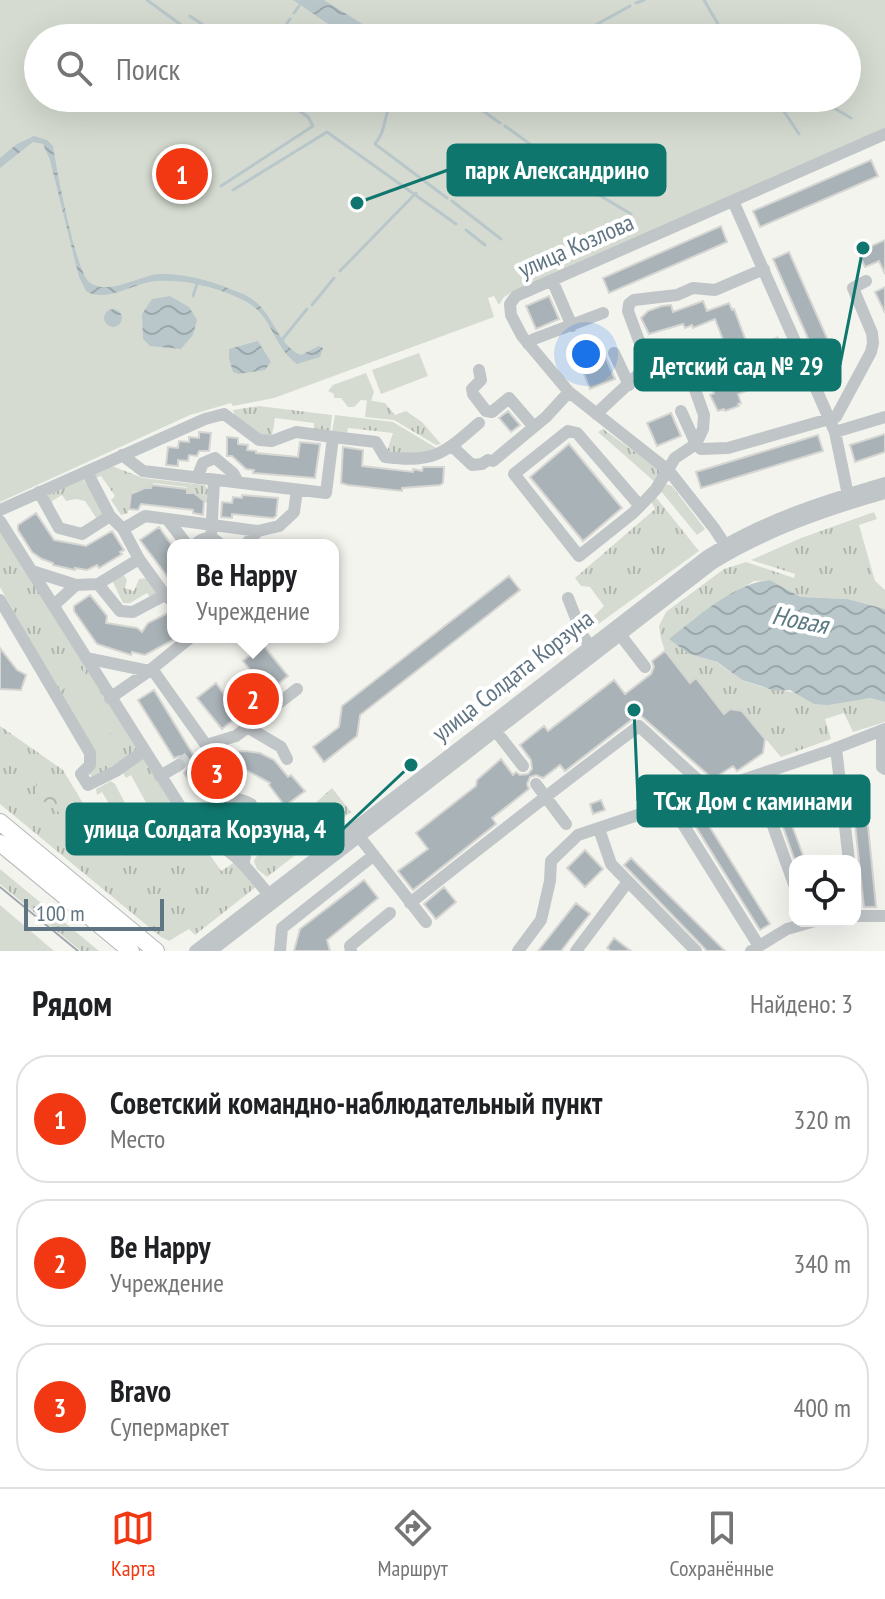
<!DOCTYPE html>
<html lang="ru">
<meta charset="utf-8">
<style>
body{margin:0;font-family:"PT Sans Narrow",sans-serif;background:#f6f6f6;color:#202124}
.controls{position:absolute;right:24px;bottom:24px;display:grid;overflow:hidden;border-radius:16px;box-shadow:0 8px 32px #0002}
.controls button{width:72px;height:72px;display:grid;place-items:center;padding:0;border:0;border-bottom:2px solid #e0e0e0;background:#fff;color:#202124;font:40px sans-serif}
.scale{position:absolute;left:24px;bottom:20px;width:140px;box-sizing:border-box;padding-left:8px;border:4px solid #607583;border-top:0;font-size:22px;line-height:28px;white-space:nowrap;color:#607583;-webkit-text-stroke:6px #fff;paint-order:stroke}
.you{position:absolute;left:586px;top:354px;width:28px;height:28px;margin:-20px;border:6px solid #fff;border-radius:50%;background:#1a73e8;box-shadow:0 0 0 12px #1a73e833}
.badge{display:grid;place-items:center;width:52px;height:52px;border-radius:50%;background:#f13812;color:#fff;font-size:26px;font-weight:700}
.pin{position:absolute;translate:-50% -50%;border:4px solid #fff;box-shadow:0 2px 8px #0006}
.popup{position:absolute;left:167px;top:539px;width:172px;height:104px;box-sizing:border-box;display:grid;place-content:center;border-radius:16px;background:#fff;filter:drop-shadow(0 2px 6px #0005);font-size:26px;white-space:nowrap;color:#757577}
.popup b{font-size:30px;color:#202124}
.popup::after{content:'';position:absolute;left:50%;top:100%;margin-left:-16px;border:16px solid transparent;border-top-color:#fff}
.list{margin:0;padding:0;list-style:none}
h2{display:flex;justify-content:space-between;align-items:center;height:104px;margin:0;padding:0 32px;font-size:34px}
h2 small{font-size:26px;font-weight:400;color:#757577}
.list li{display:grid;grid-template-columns:52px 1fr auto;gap:24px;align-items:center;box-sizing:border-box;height:128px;margin:0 16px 16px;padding:0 16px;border:2px solid #e0e0e0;border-radius:32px}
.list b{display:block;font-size:30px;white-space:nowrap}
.list p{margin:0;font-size:26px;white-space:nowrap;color:#757577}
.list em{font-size:26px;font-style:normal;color:#757577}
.icon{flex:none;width:44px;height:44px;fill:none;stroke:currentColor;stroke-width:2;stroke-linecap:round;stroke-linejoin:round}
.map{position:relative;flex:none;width:885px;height:951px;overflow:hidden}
.search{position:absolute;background:#fff;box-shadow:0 8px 32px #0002;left:24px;right:24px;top:24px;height:88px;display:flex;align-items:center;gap:20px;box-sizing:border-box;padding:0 28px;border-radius:44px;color:#757577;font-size:30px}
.sheet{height:536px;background:#fff}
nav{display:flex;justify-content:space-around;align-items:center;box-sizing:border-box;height:112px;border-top:2px solid #e0e0e0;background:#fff;font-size:22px;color:#757577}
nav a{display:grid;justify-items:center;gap:4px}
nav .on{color:#f13812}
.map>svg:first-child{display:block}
.grass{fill:url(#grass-tufts)}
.forest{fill:url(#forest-crowns)}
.green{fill:#d5dbd0;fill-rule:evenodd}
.water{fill:url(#water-waves)}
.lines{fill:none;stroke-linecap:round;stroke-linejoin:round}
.stream{stroke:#b9c7cb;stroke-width:3}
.building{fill:#a9b2b7;stroke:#d5d5d2;stroke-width:2}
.minor-tunnel{stroke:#cfd4d4;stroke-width:12;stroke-dasharray:12 6;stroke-linecap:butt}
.major-casing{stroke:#b3b8bb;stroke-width:18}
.minor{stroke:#c0c5c8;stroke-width:12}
.major{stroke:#fff;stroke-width:16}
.tram{stroke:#a0a8ad;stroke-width:2}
.labels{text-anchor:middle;stroke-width:8;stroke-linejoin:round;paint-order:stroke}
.street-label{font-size:24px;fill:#607583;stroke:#fff}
.water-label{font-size:26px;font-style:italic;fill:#5b7981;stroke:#fff}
.leader{fill:none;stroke:#0f766e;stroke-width:3}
.callout-dot{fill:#0f766e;stroke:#fff;stroke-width:3}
.callout{fill:#0f766e;stroke:#0f766e;stroke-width:3}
.callout-label{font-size:26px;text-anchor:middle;font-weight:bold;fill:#fff}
</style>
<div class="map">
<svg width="885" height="951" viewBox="0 0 885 951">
<defs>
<pattern id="grass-tufts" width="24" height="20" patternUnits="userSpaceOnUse" patternTransform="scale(2)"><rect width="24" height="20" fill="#d5dbd0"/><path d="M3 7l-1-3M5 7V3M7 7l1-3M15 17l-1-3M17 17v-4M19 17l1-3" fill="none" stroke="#b0b6ae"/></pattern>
<pattern id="forest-crowns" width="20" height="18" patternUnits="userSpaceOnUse" patternTransform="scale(2)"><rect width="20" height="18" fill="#d5dbd0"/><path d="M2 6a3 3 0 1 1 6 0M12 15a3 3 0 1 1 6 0" fill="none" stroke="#b0b6ae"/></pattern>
<pattern id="water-waves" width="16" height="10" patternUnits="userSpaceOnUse" patternTransform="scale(2)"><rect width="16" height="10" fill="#b9c7cb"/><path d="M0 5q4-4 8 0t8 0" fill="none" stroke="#9aa6aa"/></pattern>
</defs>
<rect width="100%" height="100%" fill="#f4f4ef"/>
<path class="grass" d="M367 400 385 403 395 415 406 411 422 422 441 444 436 445 394 420 365 417Z
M259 406 332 415 330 433 314 429V423L275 418 272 435 262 437 236 419 233 410Z
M335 415 393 422 438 449 412 455 387 451 393 433 348 428 347 433 332 432Z
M603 429 663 472 656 483 598 432Z
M112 466 143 478 205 485 208 490 207 503 197 498 195 493 188 492 187 487 153 483 151 488 144 487 140 492 134 491 130 494 128 513 121 515 111 500 115 496 101 476 95 478 94 474Z
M83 479 104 509 105 513 97 519 85 501 76 499 66 501 62 495 52 501 54 509 46 496Z
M666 484 672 486 705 529 697 535 660 490Z
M655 496 699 551 597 625 593 617 604 606 590 587 581 586 575 578 655 509 651 501Z
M874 512 877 519 859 525 875 581 885 590V609L848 599 801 597 770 580 754 581 711 607 670 639 689 654 716 662 742 680 762 687 845 701 870 698 885 702V722L853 732 844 713 825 719 831 739 781 757 742 711 730 709 724 714 697 679 690 683 665 651 661 639 659 626 666 612 724 569 746 562 794 578 795 574 751 560 801 538Z
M0 528 139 750 96 776 92 777 89 773 95 764 56 686 0 587Z
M123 574 127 580 125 588 134 591 139 579 148 578 158 593 151 599 147 593 130 603H123L112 580Z
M0 726 63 770 108 845 120 856 135 848 102 792 97 795 96 789 111 781 115 784 151 852 168 843 131 775 126 778 123 773 143 757 221 871 235 862 256 887 195 935 189 929 169 941 161 937 0 804Z
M332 788 351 812 267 877 257 869 254 861 256 857Z
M0 869 99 951H81L0 884Z"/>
<path class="forest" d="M45 775V784L48 786 56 785 62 789 57 801 60 805C74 807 82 817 88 829L86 837H80C73 831 70 821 64 816 51 805 29 799 38 776Z"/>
<path class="green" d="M0 0H885V128L514 291 504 297 499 305 494 296 488 298 494 317 274 398 233 406 231 403 190 415 0 502ZM38 38H847V98H38Z
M778 336 787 354 774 360 765 342Z
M419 353 428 376 381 394 372 370Z
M650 372a14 14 0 1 1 28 0a14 14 0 1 1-28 0Z
M366 373 374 392 371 401 361 400 354 407H348L341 398H334V394L328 391 333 385Z
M74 657 85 675 62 690 50 672Z
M83 699 96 720 105 715 115 731 93 744 70 707Z
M816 786 820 810 801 814 792 790Z
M0 905 54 951H0Z"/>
<path class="water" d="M293 0H324L366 26 378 38H349Z
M34 136 47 140 53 146C56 167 76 272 89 282 108 297 139 275 160 274 188 273 217 283 243 294 274 307 274 343 301 355L319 346 323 348 320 357 297 364C273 347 273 317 247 302 220 288 188 279 157 281 135 282 106 304 86 291L79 277 50 160 43 144 33 142 0 168V158L17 144Z
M170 296 189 307 197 320 193 335 181 349 150 346 143 339 142 314 152 299Z
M104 318a9 9 0 1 1 18 0a9 9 0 1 1-18 0Z
M258 341 271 362 265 370 238 374 233 372 229 358V349Z
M770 580 801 597 848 599 885 609V702L870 698 828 705 814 704 790 690 776 691 742 680 717 662 689 654 669 639C696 618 736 582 770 580Z"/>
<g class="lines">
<path class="stream" d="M147 0 199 38
M704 0 726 38
M636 3 644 0
M294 13 299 6
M190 16 212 31
M218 36 222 38
M277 38 290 19
M572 38 630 6
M395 98C381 116 389 126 375 144L447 198
M465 98 500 123
M772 98 783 110
M817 98 851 118
M798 100 793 106 783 110 799 134
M505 126 596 192
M221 186 313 126 308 117 282 98
M233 190 327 132 456 224
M599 195 631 214
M452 201 501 239
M466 230 485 245
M340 271 416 193
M193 296 198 281
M312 305 334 278
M281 341 307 309"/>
</g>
<path class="building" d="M871 160 878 176 760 227 753 211Z
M721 226 727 242 609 293 603 278Z
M885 240V274L879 261 865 267 858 252Z
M789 252 830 345 814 352 773 259Z
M885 287V313L875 292Z
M549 296 559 319 536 329 526 306Z
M703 301 707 311 729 303 732 310 734 309 759 376 756 377 760 386 738 394 741 403 738 404 739 406 725 411 724 409 718 411 710 395 714 393 713 391 739 381 715 319 693 328 692 325 685 328 683 324 649 334 641 318 648 311 662 306 671 305 673 312Z
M605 356 615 379 590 389 581 366Z
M508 411 520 425 511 432 499 418Z
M671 413 681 436 657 446 647 423Z
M199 432 211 433 209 451H199L197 456 189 455 188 461 178 460V466L166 465 168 447 178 448 179 441 189 442V437L199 438Z
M885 434V452L855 462 850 445Z
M818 435 823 451 701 488 696 472Z
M227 437 238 438V444L248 445 247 450 256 451V453L298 457 300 442 320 444 315 478 253 473 254 470 246 469 232 456H227Z
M569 444 622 508 583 541 530 477Z
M343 447 363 450 362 466 413 472V469L422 471 423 467H444L443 483 440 485 402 488V491L348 485 341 483Z
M152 485 187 489V493H194L204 501 203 515 193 513V510L141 504 138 510 129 509 131 494 145 488H151Z
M242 495 278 498 276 516 273 518 232 514V518L221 517 222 502 232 503 233 497 242 498Z
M36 513 54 540 86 546 112 531 124 550 120 552 122 554 99 568 97 565 87 570 75 568V570L53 565V563L42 559 32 552 18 530V525Z
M159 527 173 547V584L140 540Z
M509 576 520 590 360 715 357 736 324 762 313 747 339 727 342 706Z
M90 595 107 616 106 623 137 628 142 632 148 623 168 613 173 620V640L145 655 132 652 131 655 97 644 74 611V606Z
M263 645 288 676 222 729 197 698 216 683 223 693 251 671 243 661Z
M0 648 17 670 26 675 21 690 0 689Z
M665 651 690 683 696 678 724 714 730 709 742 711 765 739 763 753 737 771 733 766 713 779 639 714 565 771 560 765 543 778 536 775 530 777 527 784 529 789 492 818 496 824 413 890 398 871 428 849 416 833 476 786 477 780 501 759 513 775 516 772 520 775 528 774 532 769 531 760 520 745 544 726 548 731 614 680 625 694 651 674 654 667 652 661Z
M154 690 200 766 219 753 246 751 260 753 274 760 288 777 291 775 305 791 285 806 269 785 270 783 241 767 225 771 214 777 216 780 197 793 184 773 188 766 186 760 180 756 174 758 138 700Z
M863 775 876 907H864L853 806 850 776Z
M778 787 805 861H795L770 790Z
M601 800 605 810 593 814 590 804Z
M701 813 770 924 760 930 691 819Z
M585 850 603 869 585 887 567 868Z
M631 858 725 951H707L624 865Z
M364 880 378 898 327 940 330 951H294L300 929Z
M444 887 456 902 436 919 424 904Z
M576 903 590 914 577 930 561 951H538Z
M614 938 631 951H611L607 948Z"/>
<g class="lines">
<path class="minor-tunnel" d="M179 765 193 754"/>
<g class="major-casing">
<path id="major" d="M0 822 156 951
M0 843 131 951"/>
</g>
<path class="minor" d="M733 201 835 432 849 500
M552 280 572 326
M528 344 534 339 603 313
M614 353 629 385
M696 366 714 359
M479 370 481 380 472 389 473 394 486 411 492 412 509 398 534 427
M681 411 696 444 701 449 728 448 836 417 871 352 873 343 872 333 853 288 866 281
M596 414 640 373 645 357 628 311 629 304 634 300 677 295 693 288 715 290 764 269
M835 432 885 417
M333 437 376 442 385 457C435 463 443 454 479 423
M452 446 472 465 482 464 488 460
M493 461 546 417 569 392
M87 472 110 516 123 529 139 559 165 595 173 602
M197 478 203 463 215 458 233 473 238 482
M39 492 59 528 82 534 110 516
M640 506 577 433 568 431 514 474 579 556 633 513C641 505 649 497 656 489L675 458 696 444 703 429 704 415 693 384 720 374 709 345 684 354
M0 510 205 419 224 414 259 440 272 441 296 432 333 437 326 493 143 471 122 455
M168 520 187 545
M0 521 197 833C238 852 246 867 273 900
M123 529 145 516 258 531 279 526 294 512 297 490
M211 538 214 481
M195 545C203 536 213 536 221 545
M245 545 258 531
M729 551 714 528 669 471 569 392 522 336 511 315 510 304 516 296 885 134
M32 571 76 585 98 584 120 611 133 612 165 595
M98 584 139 559
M568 598 583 636 589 645
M0 600 90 753V765L81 774 88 785 116 771 144 751
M54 605 76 585
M615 628 645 667
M86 658 149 671 191 637
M152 669 206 745 236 736 297 689
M110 698 149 671
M491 725 523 766
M249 728 281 747 287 759
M882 730V767L885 769
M836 748 849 861
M160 776 179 765
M755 776 795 887
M536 784 566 824
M671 805 759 946
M599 829 611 864 696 951
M354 830 426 922
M214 840C218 818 219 787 251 804L253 815 244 861
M410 903C486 843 562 783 639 726L710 791
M855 916H885
M195 951 707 556C761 521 824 501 885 483
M211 951 712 564C765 531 825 510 885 493
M280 951 282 928 374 855
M351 951 350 946 390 913
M518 951 541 920 550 881 551 861 578 835 826 752 885 729
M576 951 627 883
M751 951 787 929 815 921"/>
<use href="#major" class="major"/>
<path class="tram" d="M0 887 78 951"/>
</g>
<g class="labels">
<g class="street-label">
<text transform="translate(576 246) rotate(-24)" y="8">улица Козлова</text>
<text transform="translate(513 676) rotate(-38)" y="8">улица Солдата Корзуна</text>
</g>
<g class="water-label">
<text transform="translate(800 620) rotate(11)" y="9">Новая</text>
</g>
</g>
<path class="leader" d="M357 203L448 170M863 248L840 365M634 710L638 801M411 765L343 829"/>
<g class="callout-dot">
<circle cx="357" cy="203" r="8"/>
<circle cx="863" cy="248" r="8"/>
<circle cx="634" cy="710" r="8"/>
<circle cx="411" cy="765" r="8"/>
</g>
<g class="callout">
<rect x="448" y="145" width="217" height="50" rx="8"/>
<rect x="635" y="340" width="205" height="50" rx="8"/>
<rect x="638" y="776" width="231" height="50" rx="8"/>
<rect x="67" y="804" width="276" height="50" rx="8"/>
</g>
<g class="callout-label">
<text x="557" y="179">парк Александрино</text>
<text x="737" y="375">Детский сад № 29</text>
<text x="753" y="810">ТСж Дом с каминами</text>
<text x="205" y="838">улица Солдата Корзуна, 4</text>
</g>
</svg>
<div class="controls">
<button><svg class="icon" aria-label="locate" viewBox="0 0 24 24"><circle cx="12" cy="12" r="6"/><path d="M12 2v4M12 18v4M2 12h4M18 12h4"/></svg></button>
</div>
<div class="scale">100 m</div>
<div class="you"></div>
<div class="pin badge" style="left:182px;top:174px">1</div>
<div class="pin badge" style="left:253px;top:699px">2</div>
<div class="popup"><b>Be Happy</b>Учреждение</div>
<div class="pin badge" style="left:217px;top:773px">3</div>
<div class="search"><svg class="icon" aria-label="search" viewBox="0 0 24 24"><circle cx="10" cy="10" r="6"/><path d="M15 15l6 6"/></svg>Поиск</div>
</div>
<section class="sheet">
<h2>Рядом<small>Найдено: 3</small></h2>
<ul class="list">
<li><span class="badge">1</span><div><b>Советский командно-наблюдательный пункт</b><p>Место</p></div><em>320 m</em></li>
<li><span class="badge">2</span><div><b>Be Happy</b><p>Учреждение</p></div><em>340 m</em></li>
<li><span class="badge">3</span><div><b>Bravo</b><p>Супермаркет</p></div><em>400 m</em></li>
</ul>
</section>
<nav>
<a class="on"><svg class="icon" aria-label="map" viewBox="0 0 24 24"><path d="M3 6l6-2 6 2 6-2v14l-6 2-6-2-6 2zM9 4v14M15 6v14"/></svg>Карта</a>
<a><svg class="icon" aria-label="directions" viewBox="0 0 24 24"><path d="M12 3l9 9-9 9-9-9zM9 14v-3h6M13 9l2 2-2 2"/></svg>Маршрут</a>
<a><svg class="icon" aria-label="saved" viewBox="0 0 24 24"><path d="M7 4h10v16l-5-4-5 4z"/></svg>Сохранённые</a>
</nav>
